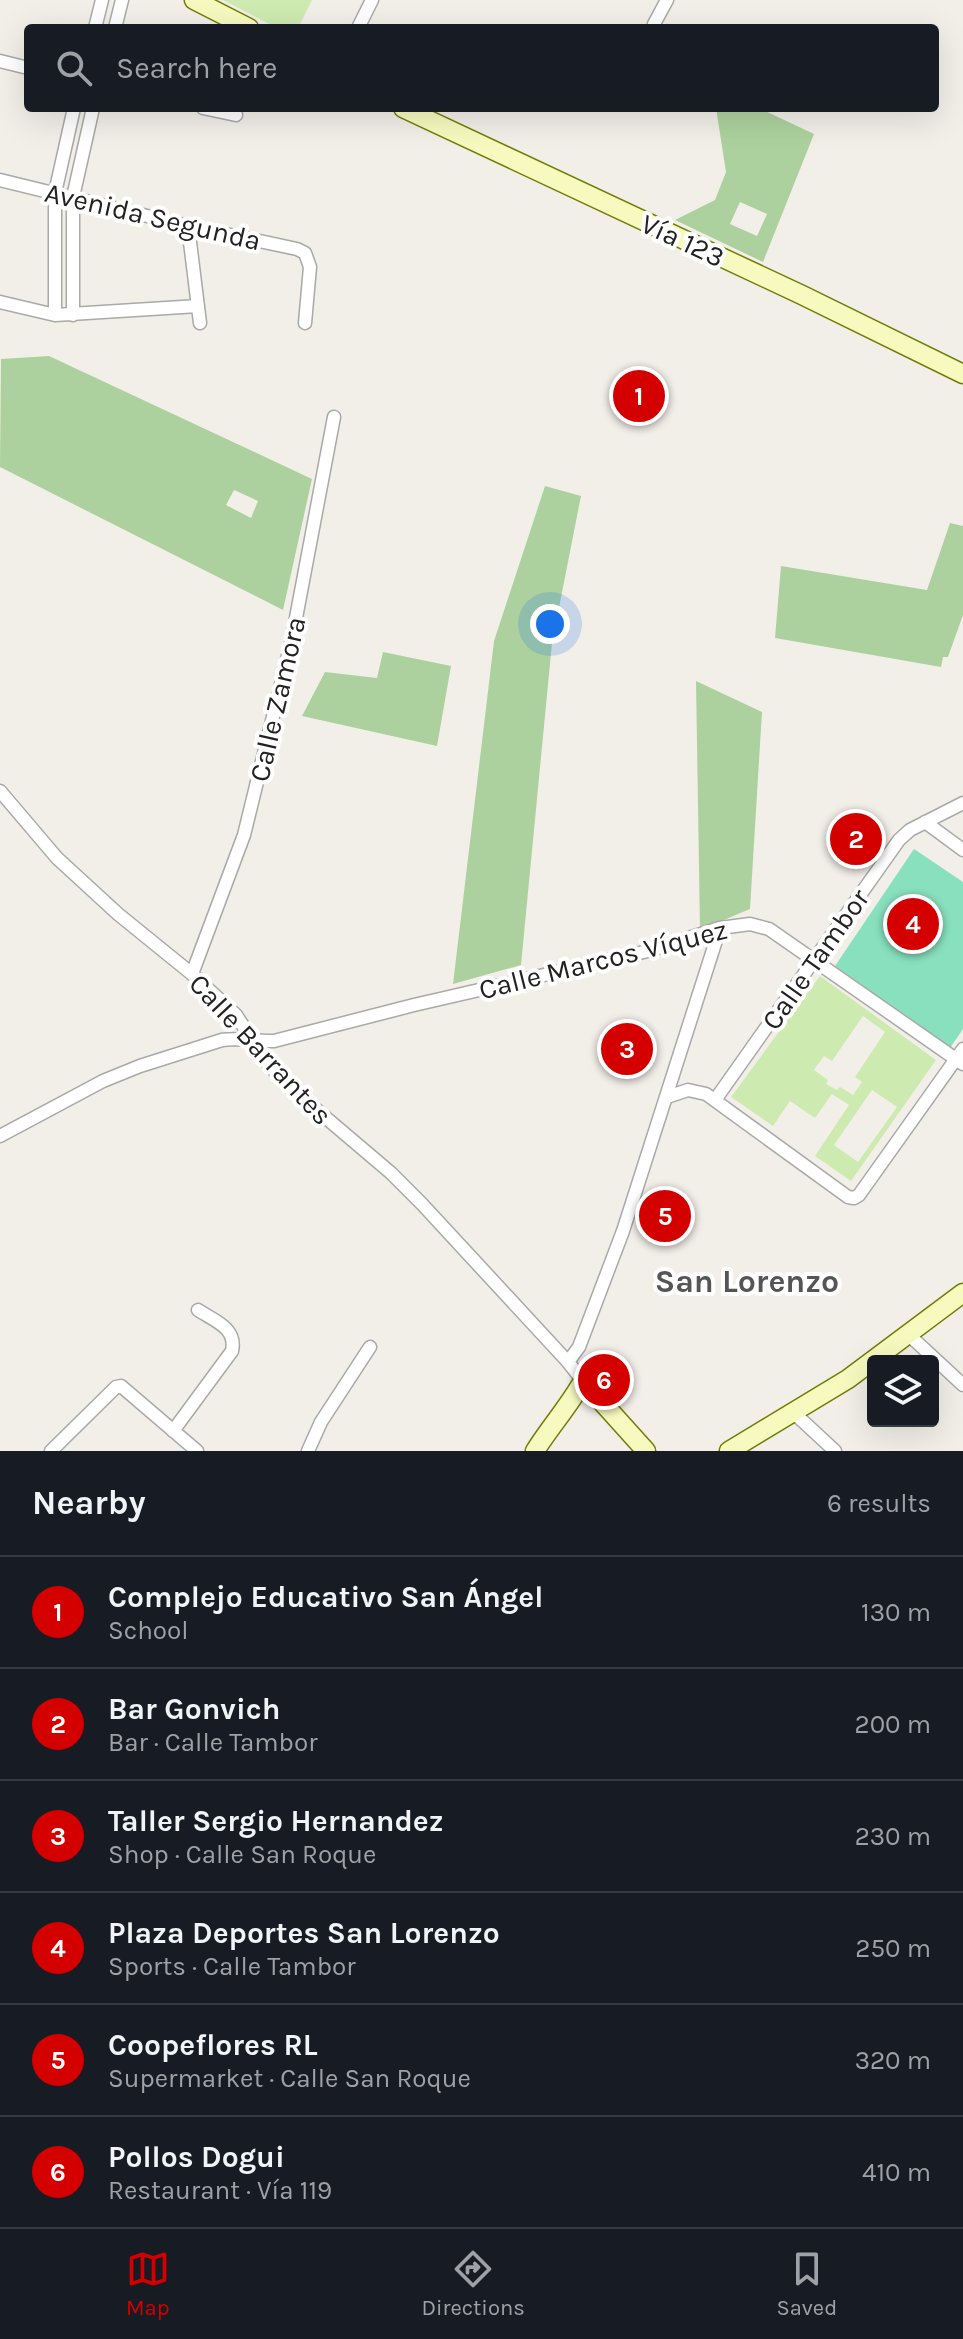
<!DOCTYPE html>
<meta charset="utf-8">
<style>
body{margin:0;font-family:Karla,sans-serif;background:#242831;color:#f1f3f6}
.controls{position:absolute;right:24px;bottom:24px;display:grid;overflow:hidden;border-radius:8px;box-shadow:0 8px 32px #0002}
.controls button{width:72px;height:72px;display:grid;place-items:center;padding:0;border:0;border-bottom:2px solid #363941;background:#171b24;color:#f1f3f6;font:40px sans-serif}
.you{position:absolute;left:550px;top:624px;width:28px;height:28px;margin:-20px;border:6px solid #fff;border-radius:50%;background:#1a73e8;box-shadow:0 0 0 12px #1a73e833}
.badge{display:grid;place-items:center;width:52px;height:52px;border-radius:50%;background:#d40000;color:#fff;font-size:26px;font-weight:700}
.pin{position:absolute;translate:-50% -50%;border:4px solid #fff;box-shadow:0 2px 8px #0006}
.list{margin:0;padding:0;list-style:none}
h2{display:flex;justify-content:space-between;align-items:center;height:104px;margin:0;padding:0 32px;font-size:34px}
h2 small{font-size:26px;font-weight:400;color:#9ea1a6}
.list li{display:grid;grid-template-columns:52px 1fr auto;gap:24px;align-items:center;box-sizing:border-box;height:112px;padding:0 32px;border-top:2px solid #363941}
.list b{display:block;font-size:30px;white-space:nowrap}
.list p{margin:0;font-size:26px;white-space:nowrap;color:#9ea1a6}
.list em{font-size:26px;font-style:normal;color:#9ea1a6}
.icon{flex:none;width:44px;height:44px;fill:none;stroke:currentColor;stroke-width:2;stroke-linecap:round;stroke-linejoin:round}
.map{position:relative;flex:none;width:963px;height:1451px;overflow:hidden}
.search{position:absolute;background:#171b24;box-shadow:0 8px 32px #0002;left:24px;right:24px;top:24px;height:88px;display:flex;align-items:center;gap:20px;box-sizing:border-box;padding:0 28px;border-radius:8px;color:#9ea1a6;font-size:30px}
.sheet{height:776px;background:#171b24}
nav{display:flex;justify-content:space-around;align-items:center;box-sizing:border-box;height:112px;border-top:2px solid #363941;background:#171b24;font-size:22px;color:#9ea1a6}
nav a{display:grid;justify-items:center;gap:4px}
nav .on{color:#d40000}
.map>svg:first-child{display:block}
.grass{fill:#cdebb0;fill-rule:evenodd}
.forest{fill:#add19e;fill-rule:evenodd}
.pitch{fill:#88e0be}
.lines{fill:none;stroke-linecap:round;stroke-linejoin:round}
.street-casing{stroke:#a9a9a9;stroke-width:15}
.secondary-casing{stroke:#707d05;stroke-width:21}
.street{stroke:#fff;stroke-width:12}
.secondary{stroke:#f7fabf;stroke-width:18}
.labels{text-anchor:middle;stroke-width:8;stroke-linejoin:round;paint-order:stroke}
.street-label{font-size:28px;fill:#222;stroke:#fff}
.quarter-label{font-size:32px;font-weight:bold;fill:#555;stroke:#fff}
</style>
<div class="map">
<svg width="963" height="1451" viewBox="0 0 963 1451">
<rect width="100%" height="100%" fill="#f2efe9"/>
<path class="grass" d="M223 0H312L298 28H277Z
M820 976 936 1060 851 1181 815 1156 849 1105 832 1094 815 1118 790 1101 773 1126 731 1097ZM863 1016 885 1032 855 1077 862 1082 853 1095 840 1087 837 1090 826 1084 828 1080 814 1070 824 1056 832 1061ZM872 1090 897 1107 858 1162 834 1145Z"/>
<path class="forest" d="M716 108H759L814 134 763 262 675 220 715 200 726 172ZM740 202 767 214 757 236 730 224Z
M49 356 312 479 283 610 0 467 1 359ZM234 490 258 501 251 518 226 505Z
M545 486 581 496 552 643 521 965 453 984 494 641Z
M950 523 963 526V615L948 657H943L941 667 775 638 781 566 927 590Z
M383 652 451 666 437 746 302 716 325 672 377 678Z
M696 681 762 712 750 909 700 930Z"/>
<path class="pitch" d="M914 849 963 882V1029L950 1048 835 966Z"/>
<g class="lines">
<g class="street-casing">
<path id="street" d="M654 24 667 0
M95 28 102 0
M115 28 122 0
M358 28 372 0
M0 61 28 68
M203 108 236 115
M0 180 188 226 297 249 305 253 310 267 305 323
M188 226 200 323
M0 302 55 315 198 306
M55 315V193L74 108
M73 315V197L93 108
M0 791 57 858 118 914 192 974 236 1015 266 1061 285 1083 391 1173 422 1204 568 1362 583 1381
M925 822 963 850
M192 974 244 835 292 639 334 417
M667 1097 688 1090 706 1094 848 1197 854 1198 859 1195 963 1049
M715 1100 899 840 910 830 963 803
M0 1136 103 1081 140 1066 222 1040C239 1037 256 1042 274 1041L414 1005 648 951 720 928 750 924 769 929 963 1064
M909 1335 963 1385
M568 1362 579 1347 623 1231 720 928
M794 1413 835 1451
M173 1431 232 1351C237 1328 215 1321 198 1310
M51 1451 116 1387 121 1386 197 1451
M308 1451 321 1422 370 1347"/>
</g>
<g class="secondary-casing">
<path id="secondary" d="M194 0 249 28
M403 108 802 295 963 374
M535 1451C550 1427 569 1406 583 1381L646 1451
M729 1451 848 1379 963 1293"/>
</g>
<use href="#street" class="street"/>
<use href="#secondary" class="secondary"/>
</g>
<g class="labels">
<g class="street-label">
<text transform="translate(153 216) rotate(13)" y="10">Avenida Segunda</text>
<text transform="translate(683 240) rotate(25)" y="10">Vía 123</text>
<text transform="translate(277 699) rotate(-77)" y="10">Calle Zamora</text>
<text transform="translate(603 959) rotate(-14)" y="10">Calle Marcos Víquez</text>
<text transform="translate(815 959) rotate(-55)" y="10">Calle Tambor</text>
<text transform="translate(261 1049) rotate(47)" y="10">Calle Barrantes</text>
</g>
<g class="quarter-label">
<text x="747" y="1292">San Lorenzo</text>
</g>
</g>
</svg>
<div class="controls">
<button><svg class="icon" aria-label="layers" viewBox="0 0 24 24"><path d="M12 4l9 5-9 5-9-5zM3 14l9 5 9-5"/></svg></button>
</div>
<div class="you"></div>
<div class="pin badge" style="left:639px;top:396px">1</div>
<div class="pin badge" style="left:856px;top:839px">2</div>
<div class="pin badge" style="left:627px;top:1049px">3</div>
<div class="pin badge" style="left:913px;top:924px">4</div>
<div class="pin badge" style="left:665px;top:1216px">5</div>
<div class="pin badge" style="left:604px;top:1380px">6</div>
<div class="search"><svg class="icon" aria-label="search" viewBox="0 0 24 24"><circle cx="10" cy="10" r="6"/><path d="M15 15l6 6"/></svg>Search here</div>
</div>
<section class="sheet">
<h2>Nearby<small>6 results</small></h2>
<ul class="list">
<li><span class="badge">1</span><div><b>Complejo Educativo San Ángel</b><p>School</p></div><em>130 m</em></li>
<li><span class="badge">2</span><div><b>Bar Gonvich</b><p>Bar · Calle Tambor</p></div><em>200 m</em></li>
<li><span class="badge">3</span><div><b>Taller Sergio Hernandez</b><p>Shop · Calle San Roque</p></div><em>230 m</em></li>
<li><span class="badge">4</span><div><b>Plaza Deportes San Lorenzo</b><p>Sports · Calle Tambor</p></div><em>250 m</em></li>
<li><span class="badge">5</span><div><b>Coopeflores RL</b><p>Supermarket · Calle San Roque</p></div><em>320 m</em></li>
<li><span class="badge">6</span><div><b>Pollos Dogui</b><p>Restaurant · Vía 119</p></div><em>410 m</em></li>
</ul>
</section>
<nav>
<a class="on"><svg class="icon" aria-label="map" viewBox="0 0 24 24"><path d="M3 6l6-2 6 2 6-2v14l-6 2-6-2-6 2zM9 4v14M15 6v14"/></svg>Map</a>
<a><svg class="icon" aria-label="directions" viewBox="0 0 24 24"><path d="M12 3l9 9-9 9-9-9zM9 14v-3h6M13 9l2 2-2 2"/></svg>Directions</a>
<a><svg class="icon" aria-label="saved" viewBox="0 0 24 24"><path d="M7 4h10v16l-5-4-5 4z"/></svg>Saved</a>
</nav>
